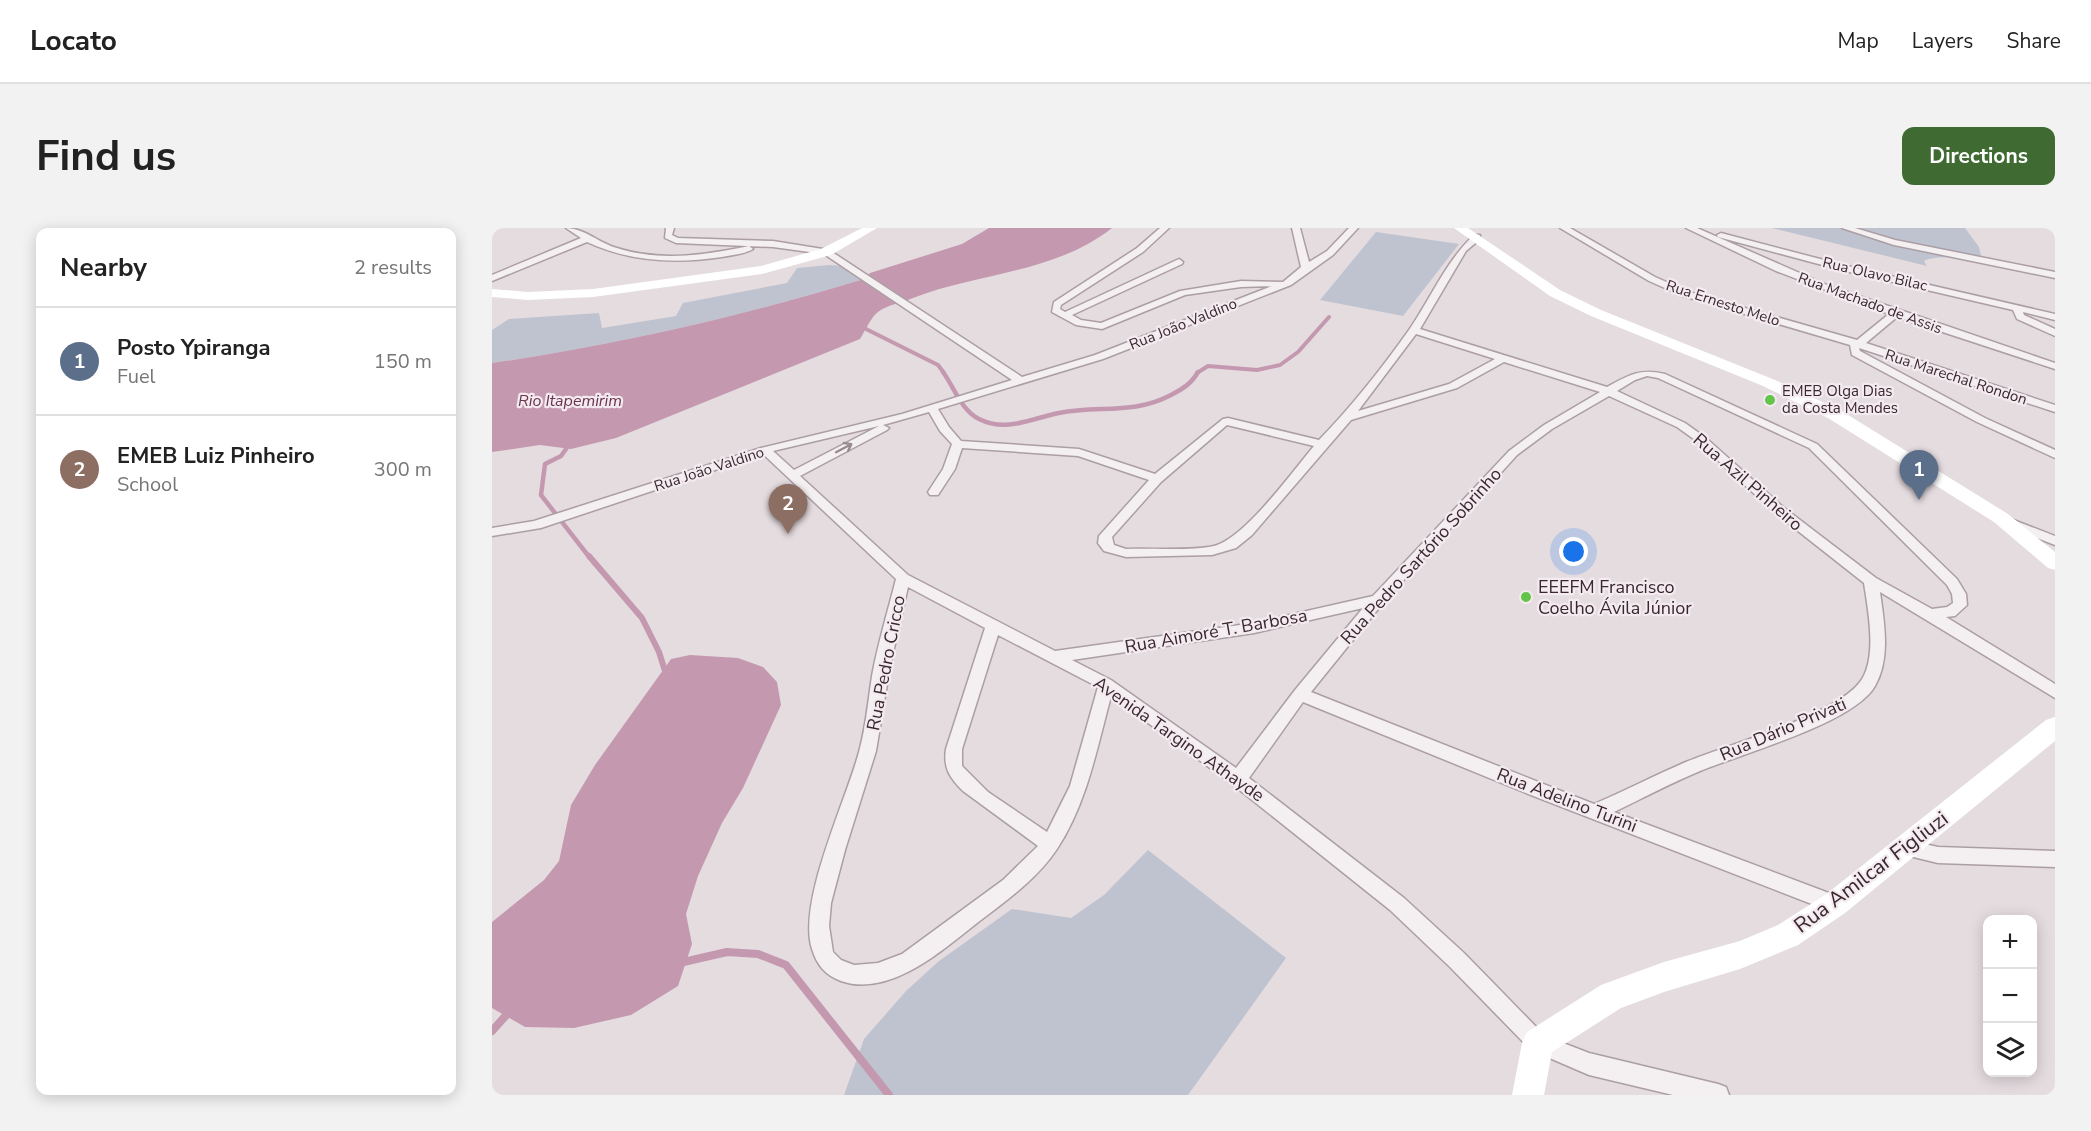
<!DOCTYPE html>
<meta charset="utf-8">
<style>
body{margin:0;font-family:"Nunito Sans",sans-serif;background:#f2f2f2;color:#222}
.controls{position:absolute;right:18px;bottom:18px;display:grid;overflow:hidden;border-radius:12px;box-shadow:0 3px 15px #0003}
.controls button{width:54px;height:54px;display:grid;place-items:center;padding:0;border:0;border-bottom:2px solid #e0e0e0;background:#fff;color:#222;font:30px sans-serif}
.you{position:absolute;left:1082px;top:324px;width:21px;height:21px;margin:-15px;border:4px solid #fff;border-radius:50%;background:#1a73e8;box-shadow:0 0 0 9px #1a73e833}
.badge{display:grid;place-items:center;width:39px;height:39px;border-radius:50%;background:#3f6b33;color:#fff;font-size:20px;font-weight:700}
.pin{position:absolute;translate:-50% -50px;filter:drop-shadow(0 2px 3px #0008)}
.pin::after{content:'';position:absolute;top:32px;width:21px;height:18px;background:inherit;clip-path:polygon(0 0,100% 0,50% 100%)}
.list{margin:0;padding:0;list-style:none}
h2{display:flex;justify-content:space-between;align-items:center;height:78px;margin:0;padding:0 24px;font-size:26px}
h2 small{font-size:20px;font-weight:400;color:#767676}
.list li{display:grid;grid-template-columns:39px 1fr auto;gap:18px;align-items:center;box-sizing:border-box;height:108px;padding:0 24px;border-top:2px solid #e0e0e0}
.list b{display:block;font-size:22px;white-space:nowrap}
.list p{margin:0;font-size:20px;white-space:nowrap;color:#767676}
.list em{font-size:20px;font-style:normal;color:#767676}
.icon{flex:none;width:33px;height:33px;fill:none;stroke:currentColor;stroke-width:2;stroke-linecap:round;stroke-linejoin:round}
.map{position:relative;flex:none;width:1563px;height:867px;overflow:hidden;border-radius:12px}
header{display:flex;align-items:center;gap:36px;box-sizing:border-box;height:84px;padding:0 30px;background:#fff;border-bottom:2px solid #e0e0e0}
header strong{font-size:28px}
nav{display:flex;gap:33px;margin-inline-start:auto;font-size:21px}
.intro{display:flex;align-items:center;justify-content:space-between;box-sizing:border-box;height:144px;padding:0 36px}
h1{margin:0;font-size:42px}
.button{padding:15px 27px;border-radius:12px;background:#3f6b33;color:#fff;font-size:21px;font-weight:700}
main{display:flex;gap:36px;padding:0 36px}
aside{flex:1;background:#fff;border-radius:12px;box-shadow:0 3px 15px #0003}
.map>svg:first-child{display:block}
.green{fill:#bec3cf}
.water{fill:#c499b0}
.lines{fill:none;stroke-linecap:round;stroke-linejoin:round}
.stream-far3{stroke:#c499b0;stroke-width:4}
.stream-far2{stroke:#c499b0;stroke-width:4.5}
.stream-far1{stroke:#c499b0;stroke-width:6}
.stream{stroke:#c499b0;stroke-width:8}
.street-casing{stroke:#ab9ea4;stroke-width:3}
.street{fill:#f4eff1;fill-rule:evenodd}
.secondary{fill:#fff;fill-rule:evenodd}
.oneway{stroke:#988b90}
.poi-dot{fill:#62c448;stroke:#f3ebef;stroke-width:2}
.labels{text-anchor:middle;stroke-width:4.5;stroke-linejoin:round;paint-order:stroke}
.far-street-label{font-size:15px;fill:#3b272f;stroke:#f3ebef}
.far-poi-label{font-size:15px;fill:#3b272f;stroke:#f3ebef;text-anchor:start}
.far-water-label{font-size:16px;font-style:italic;fill:#6b3450;stroke:#f3ebef}
.street-label{font-size:18px;fill:#3b272f;stroke:#f3ebef}
.poi-label{font-size:18px;fill:#3b272f;stroke:#f3ebef;text-anchor:start}
.near-street-label{font-size:21px;fill:#3b272f;stroke:#f3ebef}
</style>
<header>
<strong>Locato</strong>
<nav><a>Map</a><a>Layers</a><a>Share</a></nav>
</header>
<div class="intro"><h1>Find us</h1><a class="button">Directions</a></div>
<main>
<aside>
<h2>Nearby<small>2 results</small></h2>
<ul class="list">
<li><span class="badge" style="background:#5c6f8a">1</span><div><b>Posto Ypiranga</b><p>Fuel</p></div><em>150 m</em></li>
<li><span class="badge" style="background:#8d6e63">2</span><div><b>EMEB Luiz Pinheiro</b><p>School</p></div><em>300 m</em></li>
</ul>
</aside>
<div class="map">
<svg width="1563" height="867" viewBox="0 0 1563 867">
<rect width="100%" height="100%" fill="#e5dce0"/>
<path class="green" d="M1280 0H1473L1487 19 1489 28C1470 32 1446 26 1432 33L1435 38Z
M884 4 967 16 911 88 828 72Z
M337 37 351 38 372 51C250 88 126 117 0 135V102L17 91 107 85 110 100 184 88 191 75 295 55 305 40Z
M656 622 794 730 696 867H352L372 811 414 763 447 733 520 681 579 690 612 667Z"/>
<path class="water" d="M497 0H620C563 45 486 45 421 70 411 74 395 77 386 84 379 89 373 103 368 111L124 210 79 221 48 217 0 224V135C126 117 250 88 372 51L378 45 470 16Z
M198 427 246 430 271 439 285 454 289 477 251 560 230 595 206 648 194 686 200 716 186 758 139 787 82 800 33 799 0 780V694L52 652 67 633 79 577 103 537 179 431Z"/>
<g class="lines">
<path class="stream-far3" d="M368 98 446 137 452 145
M705 145 716 138 765 142 788 137 806 124 837 89"/>
<path class="stream-far2" d="M451 144C462 159 469 182 487 191 515 205 540 190 567 185 607 177 641 187 679 167 692 160 699 156 706 144
M79 214 69 228 53 236 49 267 98 330"/>
<path class="stream-far1" d="M97 328 150 390 167 424 174 446"/>
<path class="stream" d="M187 735 235 724 266 726 294 737 397 867
M0 803 17 784"/>
<g class="street-casing">
<path id="street" d="M74 0C92 0 107 15 125 20 168 34 213 27 257 18L261 21C253 26 240 27 230 29 183 36 138 34 95 14L0 53V47L89 10Z
M174 0H182L180 7 186 10 281 13 337 22 530 149 603 127 780 58 749 59 693 67 610 101 584 97 560 84 562 74 645 20 668 0H677L651 24 569 77 568 81 573 84 687 31 691 34 690 36 580 87 589 92 609 95 688 63 749 53 791 54 809 39 800 0H808L817 34 835 23 857 0H866L841 27 799 57 611 131 446 181 457 199 469 213 587 221 663 246 731 191 736 190 827 212C860 178 890 140 917 102 939 70 954 33 982 7H988V11L974 23 928 101 1115 159C1137 147 1148 140 1173 146L1325 216 1465 351 1474 366 1475 377 1463 388 1454 389 1563 456V470L1388 364C1392 394 1399 430 1383 458 1362 495 1249 526 1208 543 1179 555 1151 570 1122 584L1350 670 1352 676 1350 682 1343 685 1039 567 811 474 757 550 912 670 972 725 1053 808 1097 825 1226 856 1234 859 1237 867H1181L1097 847 1039 822 958 739 898 682 740 556 619 468C605 520 595 575 565 621 545 651 514 673 485 695 451 722 397 770 349 753 333 747 325 737 320 721 305 674 354 573 367 524 374 499 376 474 380 448 386 415 396 383 404 351L271 226 49 300 0 308V300L42 293 269 220 410 186 520 152 332 26 281 19 184 15 173 10ZM924 106 1003 131 957 156 866 183ZM1012 134 1108 164 1052 197 1017 223 881 368 762 395 563 423 416 347 308 248 395 202 397 200 391 197 437 184 448 203 460 216 451 241 436 264 438 267H446L463 241 470 220 586 228 657 252 607 308 606 315 612 323 634 329 720 327 744 320 760 307 859 192 965 160ZM1155 148 1166 150 1317 220 1455 357 1460 366 1461 375 1455 379 1440 381 1384 350 1291 279 1214 210 1193 195 1125 163 1143 152ZM1117 168 1185 199 1206 214 1283 285 1372 355C1376 382 1386 431 1368 454 1344 487 1235 517 1194 534 1163 547 1133 563 1102 576L819 464 891 375 1025 227 1060 201ZM735 197 822 218C800 244 753 310 722 318 701 323 658 320 634 321L622 317 620 309 669 254ZM387 198 302 242 281 223ZM416 359 493 400 454 521C451 540 458 550 471 563L546 618 511 652 410 726 386 735 362 737 349 732 341 724 337 698 339 675 353 622 384 523 398 438ZM871 380 803 462 744 540 619 452 580 432 762 405ZM506 407 606 459 578 558 555 604 496 564 470 538V521Z
M1068 0H1078L1163 49 1197 64 1365 112 1397 86 1284 43 1194 0H1205L1335 57 1563 135V141L1405 89 1374 115 1563 177V184L1367 120 1368 123 1493 190 1563 222V230L1485 194 1360 127 1358 117 1191 68 1157 53Z
M1350 0H1363L1403 12 1563 44V50L1402 17Z
M1229 5 1351 37 1563 86V92L1531 84 1532 87 1563 101V108L1525 91 1521 82 1349 42 1226 9 1225 7Z
M1519 291 1563 308V317L1514 298 1513 295 1514 292Z
M1415 612 1446 619 1563 623V639L1446 635 1409 626 1406 620 1409 614Z"/>
</g>
<use href="#street" class="street"/>
<path class="secondary" d="M370 0H385L339 27 270 46 101 69 36 72 0 69V61L36 64 101 61 269 38 329 21Z
M962 0H976L1068 62 1109 82 1283 152 1348 182 1516 286 1563 324V342L1556 340 1502 294 1336 190 1271 158 1099 88 1058 68Z
M1563 489V513L1353 685 1306 717 1248 741 1172 764 1129 780 1060 824 1052 867H1020L1030 815 1035 804 1109 757 1172 734 1248 713 1286 697 1333 667 1554 492Z"/>
</g>
<defs><path id="oneway-shaft" d="M-6 0H5M1.5-3L5.5 0L1.5 3" fill="none" stroke-width="1.6" stroke-linecap="round" stroke-linejoin="round" transform="scale(1.5)"/></defs>
<use class="oneway" href="#oneway-shaft" transform="translate(352 220) rotate(-28)"/>
<g class="poi-dot">
<circle cx="1278" cy="172" r="6"/>
<circle cx="1034" cy="369" r="6"/>
</g>
<g class="labels">
<g class="far-street-label">
<text transform="translate(1383 46) rotate(13)" y="5">Rua Olavo Bilac</text>
<text transform="translate(1231 75) rotate(18)" y="5">Rua Ernesto Melo</text>
<text transform="translate(1378 75) rotate(20)" y="5">Rua Machado de Assis</text>
<text transform="translate(691 96) rotate(-22)" y="5">Rua João Valdino</text>
<text transform="translate(1464 149) rotate(18)" y="5">Rua Marechal Rondon</text>
<text transform="translate(217 241) rotate(-18)" y="5">Rua João Valdino</text>
</g>
<g class="far-poi-label">
<text x="1290" y="168">EMEB Olga Dias<tspan x="1290" dy="17">da Costa Mendes</tspan></text>
</g>
<g class="far-water-label">
<text x="78" y="178">Rio Itapemirim</text>
</g>
<g class="street-label">
<text transform="translate(1256 254) rotate(41)" y="6">Rua Azil Pinheiro</text>
<text transform="translate(929 328) rotate(-48)" y="6">Rua Pedro Sartório Sobrinho</text>
<text transform="translate(724 403) rotate(-10)" y="6">Rua Aimoré T. Barbosa</text>
<text transform="translate(394 435) rotate(-79)" y="6">Rua Pedro Cricco</text>
<text transform="translate(1291 501) rotate(-23)" y="6">Rua Dário Privati</text>
<text transform="translate(687 511) rotate(35)" y="6">Avenida Targino Athayde</text>
<text transform="translate(1075 572) rotate(21)" y="6">Rua Adelino Turini</text>
</g>
<g class="poi-label">
<text x="1046" y="365">EEEFM Francisco<tspan x="1046" dy="21">Coelho Ávila Júnior</tspan></text>
</g>
<g class="near-street-label">
<text transform="translate(1379 644) rotate(-37)" y="7">Rua Amilcar Figliuzi</text>
</g>
</g>
</svg>
<div class="controls">
<button>+</button>
<button>−</button>
<button><svg class="icon" aria-label="layers" viewBox="0 0 24 24"><path d="M12 4l9 5-9 5-9-5zM3 14l9 5 9-5"/></svg></button>
</div>
<div class="you"></div>
<div class="pin badge" style="left:1427px;top:272px;background:#5c6f8a">1</div>
<div class="pin badge" style="left:296px;top:306px;background:#8d6e63">2</div>
</div>
</main>
